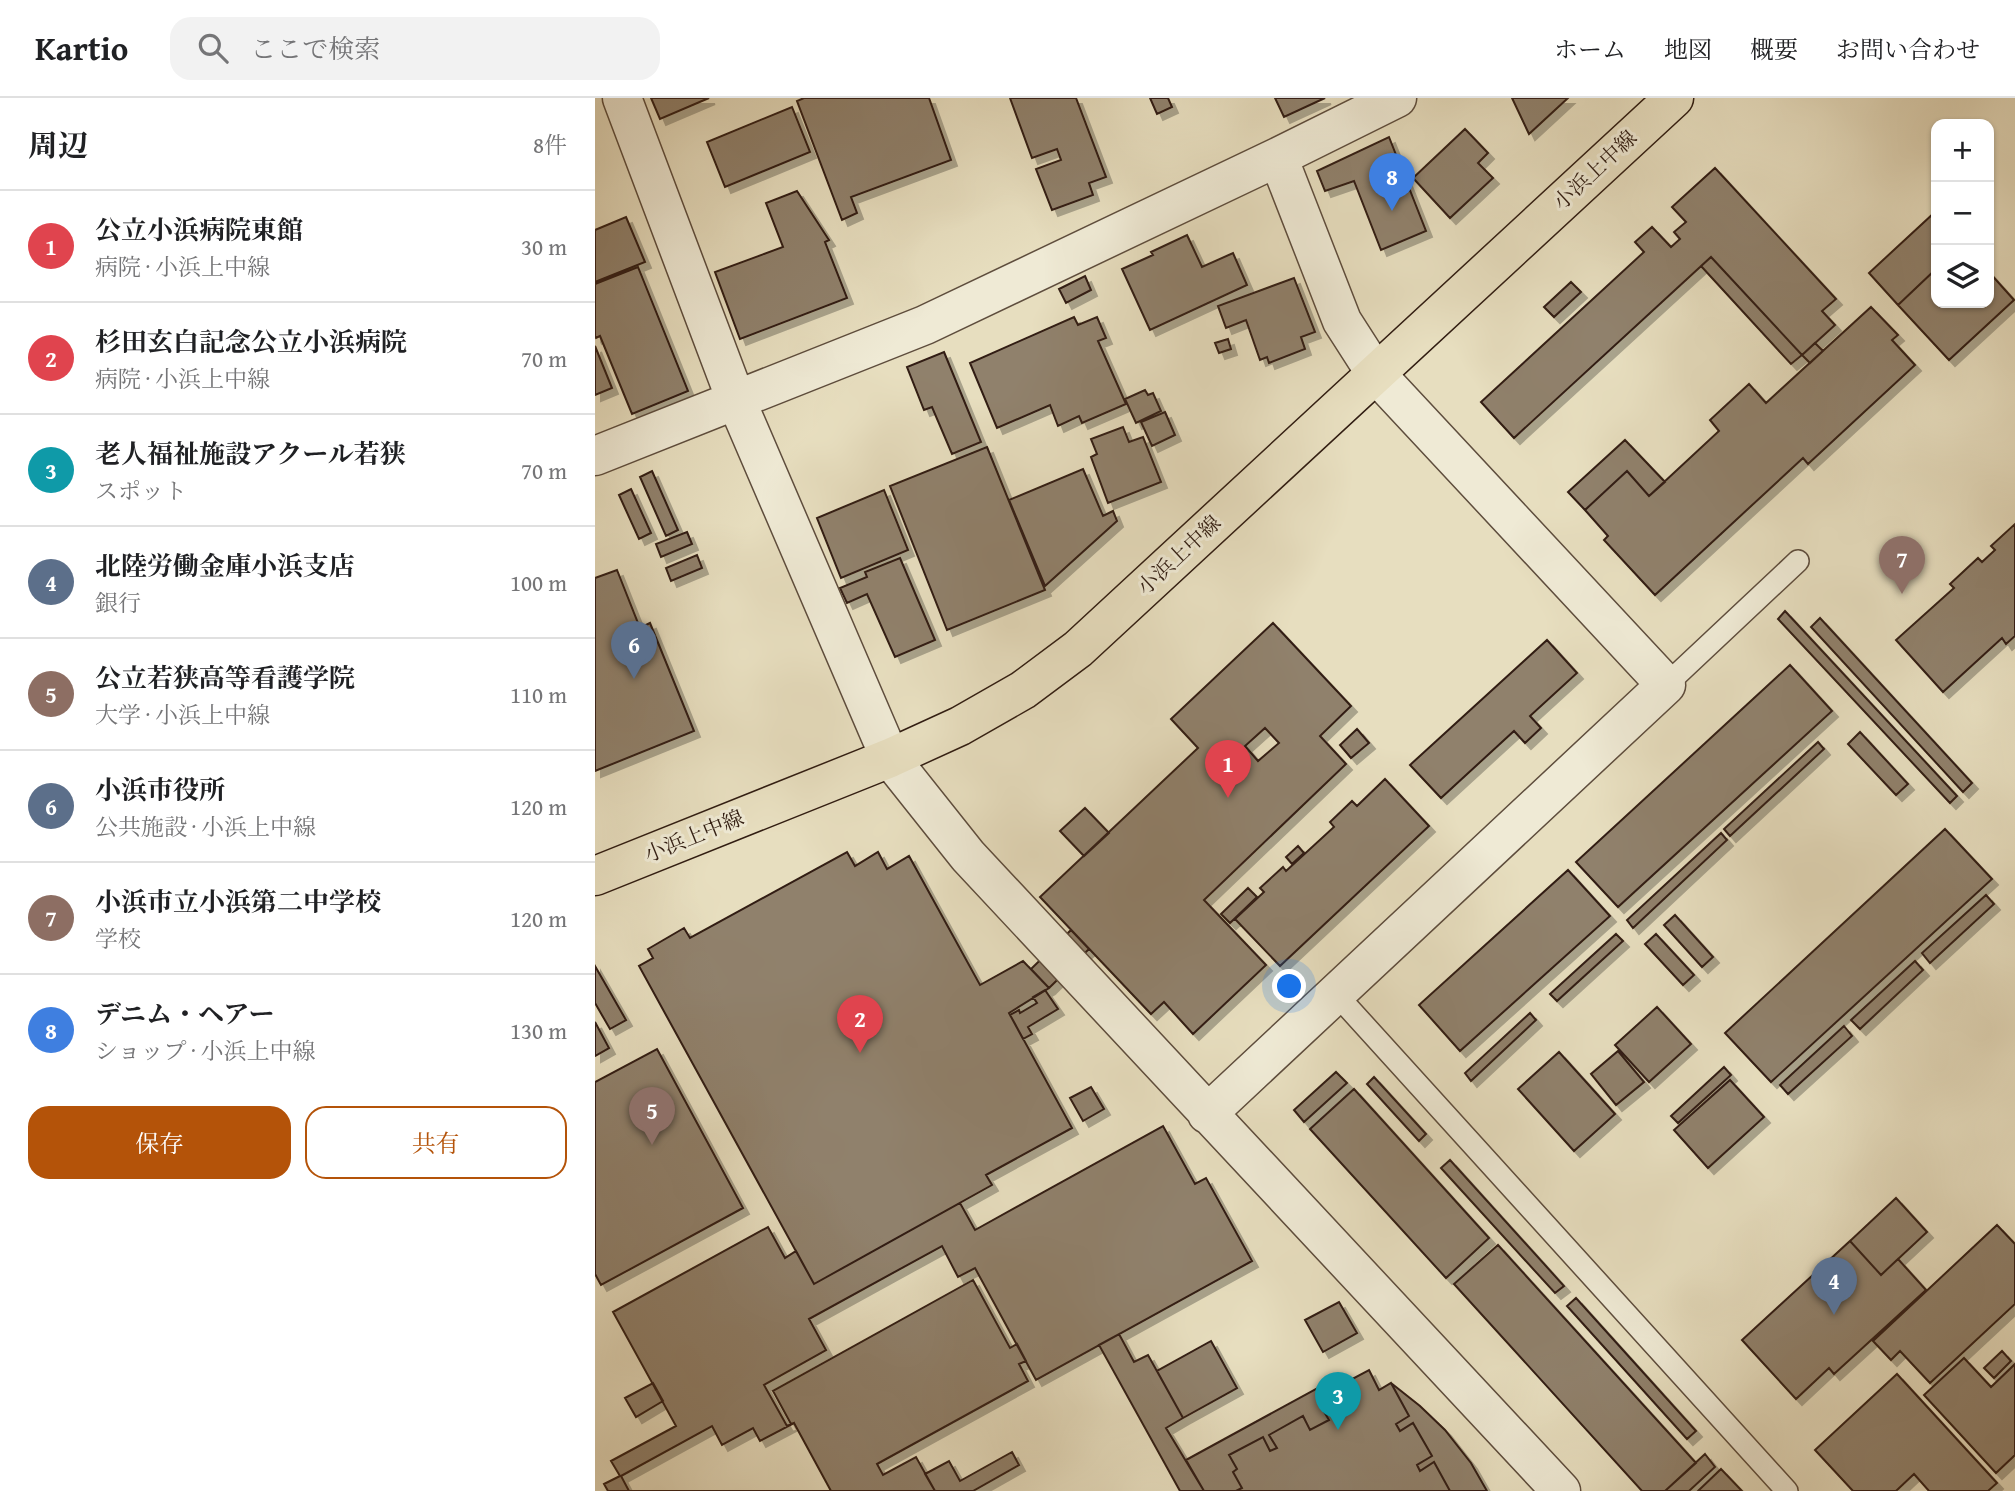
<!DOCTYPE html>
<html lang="ja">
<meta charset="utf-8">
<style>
body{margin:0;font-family:"Gentium Book Plus","Noto Serif JP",serif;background:#f2f2f2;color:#202124}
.controls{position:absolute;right:21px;top:21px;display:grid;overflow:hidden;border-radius:14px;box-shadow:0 2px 5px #0004}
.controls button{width:63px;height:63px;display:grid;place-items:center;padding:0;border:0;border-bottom:2px solid #e0e0e0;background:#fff;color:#202124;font:35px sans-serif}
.you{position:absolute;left:695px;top:889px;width:24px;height:24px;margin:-18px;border:5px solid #fff;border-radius:50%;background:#1a73e8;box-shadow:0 0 0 10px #1a73e833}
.badge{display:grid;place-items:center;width:46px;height:46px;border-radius:50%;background:#b45309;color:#fff;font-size:23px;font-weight:700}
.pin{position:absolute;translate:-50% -58px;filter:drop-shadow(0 2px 4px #0008)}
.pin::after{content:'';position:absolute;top:37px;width:24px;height:21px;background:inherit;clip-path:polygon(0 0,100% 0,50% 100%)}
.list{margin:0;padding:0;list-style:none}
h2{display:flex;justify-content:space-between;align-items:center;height:91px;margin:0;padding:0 28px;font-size:30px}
h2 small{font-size:23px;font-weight:400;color:#757577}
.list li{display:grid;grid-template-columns:46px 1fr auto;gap:21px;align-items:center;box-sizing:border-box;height:112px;padding:0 28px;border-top:2px solid #e0e0e0}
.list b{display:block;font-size:26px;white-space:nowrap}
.list p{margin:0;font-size:23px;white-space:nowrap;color:#757577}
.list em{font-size:23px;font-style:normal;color:#757577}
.actions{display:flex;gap:14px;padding:21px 28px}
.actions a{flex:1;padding:16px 0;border:2px solid #b45309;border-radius:21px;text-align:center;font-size:24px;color:#b45309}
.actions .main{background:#b45309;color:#fff}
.icon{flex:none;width:38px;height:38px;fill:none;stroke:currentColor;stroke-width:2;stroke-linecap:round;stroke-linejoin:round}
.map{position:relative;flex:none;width:1420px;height:1393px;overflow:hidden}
header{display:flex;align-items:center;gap:42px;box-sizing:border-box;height:98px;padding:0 35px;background:#fff;border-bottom:2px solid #e0e0e0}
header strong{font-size:33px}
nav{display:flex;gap:38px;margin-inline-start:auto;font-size:24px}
.search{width:490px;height:63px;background:#f2f2f2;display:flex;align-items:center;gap:18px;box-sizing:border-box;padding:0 24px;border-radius:21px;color:#757577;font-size:26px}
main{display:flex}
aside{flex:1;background:#fff}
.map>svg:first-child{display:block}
.building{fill:#90816c;stroke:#311d12;stroke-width:2;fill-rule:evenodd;filter:url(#shadow)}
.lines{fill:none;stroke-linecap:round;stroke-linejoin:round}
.lane-casing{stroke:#5e4d3d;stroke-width:24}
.street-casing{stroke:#5e4d3d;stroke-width:41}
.primary-casing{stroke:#311d12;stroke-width:41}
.lane{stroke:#efead5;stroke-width:21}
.street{stroke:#efead5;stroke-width:38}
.primary{stroke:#e7debf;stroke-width:38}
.labels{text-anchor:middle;stroke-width:6;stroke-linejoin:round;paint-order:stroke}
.street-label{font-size:21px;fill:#311d12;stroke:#efead5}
</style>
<header>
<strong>Kartio</strong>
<div class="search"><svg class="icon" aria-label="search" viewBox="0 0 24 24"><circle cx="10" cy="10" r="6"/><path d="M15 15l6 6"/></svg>ここで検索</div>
<nav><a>ホーム</a><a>地図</a><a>概要</a><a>お問い合わせ</a></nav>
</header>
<main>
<aside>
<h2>周辺<small>8件</small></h2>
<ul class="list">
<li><span class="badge" style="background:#e0444e">1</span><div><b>公立小浜病院東館</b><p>病院 · 小浜上中線</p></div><em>30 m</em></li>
<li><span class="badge" style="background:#e0444e">2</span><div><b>杉田玄白記念公立小浜病院</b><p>病院 · 小浜上中線</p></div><em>70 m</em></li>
<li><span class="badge" style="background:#0f9aa8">3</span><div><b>老人福祉施設アクール若狭</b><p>スポット</p></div><em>70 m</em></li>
<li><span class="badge" style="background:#5c6f8a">4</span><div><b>北陸労働金庫小浜支店</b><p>銀行</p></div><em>100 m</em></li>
<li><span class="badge" style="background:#8d6e63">5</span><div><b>公立若狭高等看護学院</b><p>大学 · 小浜上中線</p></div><em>110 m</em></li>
<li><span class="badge" style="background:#5c6f8a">6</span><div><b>小浜市役所</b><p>公共施設 · 小浜上中線</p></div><em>120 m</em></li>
<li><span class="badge" style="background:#8d6e63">7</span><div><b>小浜市立小浜第二中学校</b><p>学校</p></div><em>120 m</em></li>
<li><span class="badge" style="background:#3f7fe0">8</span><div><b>デニム・ヘアー</b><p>ショップ · 小浜上中線</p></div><em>130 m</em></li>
</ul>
<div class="actions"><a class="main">保存</a><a>共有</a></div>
</aside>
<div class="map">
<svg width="1420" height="1393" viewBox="0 0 1420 1393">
<defs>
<filter id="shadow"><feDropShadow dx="6" dy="6" stdDeviation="0" flood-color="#0004"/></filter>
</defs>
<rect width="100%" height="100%" fill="#e7debf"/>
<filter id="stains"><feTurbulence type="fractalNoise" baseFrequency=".00286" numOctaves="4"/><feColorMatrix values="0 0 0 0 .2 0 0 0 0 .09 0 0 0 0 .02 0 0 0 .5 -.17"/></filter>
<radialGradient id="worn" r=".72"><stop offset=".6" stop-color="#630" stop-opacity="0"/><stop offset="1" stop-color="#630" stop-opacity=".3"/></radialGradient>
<path class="building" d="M56 0H114L65 21Z
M209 0H334L356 62 256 99 262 115 247 122 202 3Z
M415 0H481L511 79 494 85 498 97 457 112 441 71 466 62 462 51 437 60Z
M555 0H573L577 9 562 16Z
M680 0H730L689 19Z
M917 0H973L934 36Z
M197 9 215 54 130 89 112 44Z
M870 31 893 55 883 65 898 80 855 120 818 80Z
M794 39 831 133 786 152 759 83 730 93 722 73Z
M1120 70 1241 201 1227 213 1240 227 1207 257 1116 159 919 340 886 304 1049 154 1040 144 1057 129 1076 149 1085 141 1079 134 1091 124 1077 109Z
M202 93 234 142 230 144 252 200 145 241 120 174 188 149 171 105Z
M1339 115 1341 117V171L1303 207 1274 175Z
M31 119 50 164 0 184V132Z
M592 137 607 169 638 155 652 187 555 232 527 171 558 157 556 154Z
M1116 159 1207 257 1196 266 1106 168Z
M43 169 93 293 37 316 5 238 1 240 0 238V186Z
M1341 171V205H1394V174L1419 202 1354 262 1303 207Z
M490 178 496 192 471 205 464 191Z
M699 180 720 234 706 239 710 251 674 265 672 259 665 262 651 222 631 230 623 208Z
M976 184 986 194 959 219 949 209Z
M1276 209 1303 237 1297 242 1320 267 1213 366 1208 360 1060 497 1009 442 1013 438 990 412 1032 373 1054 398 1124 333 1115 322 1154 286 1171 305Z
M479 219 483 227 502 219 511 240 503 243 531 306 487 325 484 318 463 328 455 307 402 330 375 265Z
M633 241 636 251 624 255 620 245Z
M1220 245 1228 253 1215 265 1207 257Z
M0 248 17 290 0 297Z
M349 254 386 344 357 356 337 309 329 312 312 269Z
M550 292 553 297 558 295 566 313 541 325 530 301Z
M570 314 580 337 557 348 546 324Z
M528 329 534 344 548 339 566 384 513 405 496 359 502 356 496 341Z
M1030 342 1070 384 1054 398 1032 373 990 412 973 394Z
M392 349 450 492 352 532 295 388Z
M488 371 508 418 518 413 522 423 450 488 414 402Z
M57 373 83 432 71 438 45 379Z
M36 391 56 435 44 441 24 397Z
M289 392 313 452 246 480 222 420Z
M1420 426V538L1411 546 1407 540 1348 594 1301 542 1359 490 1355 486 1383 460 1387 464 1400 452 1396 448Z
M92 434 97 446 66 459 61 446Z
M102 457 107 470 76 483 71 470Z
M305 460 340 542 300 559 272 496 252 505 245 490 272 479 270 474Z
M22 472 45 530 55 525 99 633 0 673V480Z
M1190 513 1362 698 1355 705 1183 521Z
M1225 520 1377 685 1368 694 1216 529Z
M678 525 756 608 725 638 751 666 609 802 671 867 598 936 569 904 556 916 445 799 603 650 576 621ZM670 630 684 645 663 663 650 648Z
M952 542 982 575 935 618 946 630 930 645 919 633 846 700 815 667Z
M1195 567 1237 613 1023 809 981 764Z
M762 631 774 645 756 660 745 647Z
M1265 634 1313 686 1301 697 1253 646Z
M1223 644 1229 651 1135 738 1129 731Z
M790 681 834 728 685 868 640 821 669 794 665 790 688 769 691 773 739 729 735 724 757 703 762 708Z
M490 710 514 735 489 758 465 733Z
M1350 731 1397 781 1176 984 1130 935Z
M1126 735 1132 742 1038 830 1032 822Z
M703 748 709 755 697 766 691 759Z
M252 754 260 768 283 754 292 771 314 758 385 887 428 863 454 890 414 915 477 1030 391 1077 397 1087 219 1186 44 868 58 860 53 851 89 830 95 840Z
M973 772 1015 818 865 953 824 907Z
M653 790 662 799 635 825 626 816Z
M1391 797 1399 806 1335 865 1327 855Z
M1080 817 1118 859 1107 869 1069 827Z
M476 832 494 851 454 890 436 871Z
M1021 836 1028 843 962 903 955 896Z
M1061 836 1099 877 1088 887 1050 846Z
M1320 863 1328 872 1265 931 1256 922Z
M0 868 31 922 15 931 0 905Z
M450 892 463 911 433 929 437 936 428 941 415 917 424 912 425 915 442 905 438 899Z
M1062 909 1096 946 1054 984 1020 947Z
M935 915 941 922 876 983 870 975Z
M0 924 14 950 0 958Z
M1249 928 1257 938 1193 996 1185 987Z
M62 951 148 1110 6 1187 0 1176V984Z
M1023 953 1049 984 1021 1007 996 976Z
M964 954 1020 1016 979 1053 923 991Z
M1129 969 1136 977 1083 1025 1076 1018Z
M741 974 752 985 709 1024 699 1012Z
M779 979 831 1036 824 1043 772 986Z
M1135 982 1169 1019 1113 1070 1079 1032Z
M496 989 509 1011 488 1023 475 1000Z
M759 991 894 1140 851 1180 715 1031Z
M568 1028 600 1086 611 1080 657 1163 441 1282 380 1170 363 1179 347 1148 214 1221 231 1252 169 1287 192 1328 199 1325 236 1393H13L9 1386 25 1378 16 1363 81 1328 18 1214 173 1129 190 1160 201 1153 219 1186 365 1105 380 1132Z
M855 1062 969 1188 960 1195 846 1070Z
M1301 1100 1332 1134 1286 1177 1255 1143Z
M1402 1127 1420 1146V1206L1335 1285 1305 1253 1296 1262 1278 1243Z
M1255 1143 1286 1177 1303 1161 1331 1192 1239 1276 1234 1270 1201 1301 1147 1242Z
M903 1147 1101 1365 1070 1393H1047L859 1186Z
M378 1182 415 1250 422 1246 431 1263 424 1266 433 1283 282 1366 288 1377 321 1359 340 1393H236L199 1325 196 1326 178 1293Z
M981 1200 1101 1333 1092 1341 972 1208Z
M744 1204 762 1235 728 1254 710 1222Z
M524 1236 539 1264 553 1257 588 1320 571 1330 609 1393H585L504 1247Z
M616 1243 642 1290 588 1320 562 1273Z
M1407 1253 1416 1263 1399 1280 1389 1270Z
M1369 1260 1396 1289 1420 1266V1357L1401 1375 1329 1297Z
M774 1272 784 1292 796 1285 814 1318 801 1326 805 1333 818 1325 837 1358 822 1367 825 1373 839 1364 855 1393H641L647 1390 638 1374 642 1371 634 1357 668 1339 675 1353 682 1350 674 1337 708 1318 715 1332 734 1322 725 1307 749 1294 746 1287Z
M1302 1276 1402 1385 1393 1393H1334L1319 1376 1301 1393H1258L1220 1352Z
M741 1280 749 1294 725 1307 734 1322 715 1332 708 1318 674 1337 682 1350 675 1353 668 1339 634 1357 642 1371 638 1374 647 1390 641 1393H609L591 1362Z
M58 1285 68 1303 41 1319 30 1300Z
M796 1285 825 1308 850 1332 876 1365 892 1393H855L839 1364 825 1373 822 1367 837 1358 818 1325 805 1333 801 1326 814 1318Z
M199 1325 236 1393H34L26 1378 117 1328 127 1347 158 1330 165 1343Z
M417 1354 424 1367 378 1393H340L330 1376 354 1363 365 1383Z
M1110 1356 1120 1369 1094 1393H1070Z
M1126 1371 1147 1393H1103Z"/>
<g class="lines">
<g class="lane-casing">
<path id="lane" d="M1071 587 1203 463
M741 896 1192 1393"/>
</g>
<g class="street-casing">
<path id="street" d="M27 0 141 302 295 660 373 758 966 1393
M0 358 330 227 683 59 802 0
M612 1016 1071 587 781 276 747 223 683 59"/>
</g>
<g class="primary-casing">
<path id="primary" d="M0 778 295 660 365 628 428 592 483 551 1079 0"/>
</g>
<use href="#lane" class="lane"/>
<use href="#street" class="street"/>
<use href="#primary" class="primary"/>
</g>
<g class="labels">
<g class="street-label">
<text transform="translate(1000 72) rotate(-43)" y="7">小浜上中線</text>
<text transform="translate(584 457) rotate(-43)" y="7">小浜上中線</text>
<text transform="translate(99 738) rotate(-22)" y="7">小浜上中線</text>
</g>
</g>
<rect width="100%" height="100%" filter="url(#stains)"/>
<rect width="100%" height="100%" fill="url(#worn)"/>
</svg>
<div class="controls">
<button>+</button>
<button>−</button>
<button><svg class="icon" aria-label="layers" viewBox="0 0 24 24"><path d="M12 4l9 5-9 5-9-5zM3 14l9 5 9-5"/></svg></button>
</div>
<div class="you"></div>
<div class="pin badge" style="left:633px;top:700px;background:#e0444e">1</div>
<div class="pin badge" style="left:265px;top:955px;background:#e0444e">2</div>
<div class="pin badge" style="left:743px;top:1332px;background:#0f9aa8">3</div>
<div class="pin badge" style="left:1239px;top:1217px;background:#5c6f8a">4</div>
<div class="pin badge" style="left:57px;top:1047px;background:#8d6e63">5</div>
<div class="pin badge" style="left:39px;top:581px;background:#5c6f8a">6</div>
<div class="pin badge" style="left:1307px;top:496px;background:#8d6e63">7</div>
<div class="pin badge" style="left:797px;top:113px;background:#3f7fe0">8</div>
</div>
</main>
